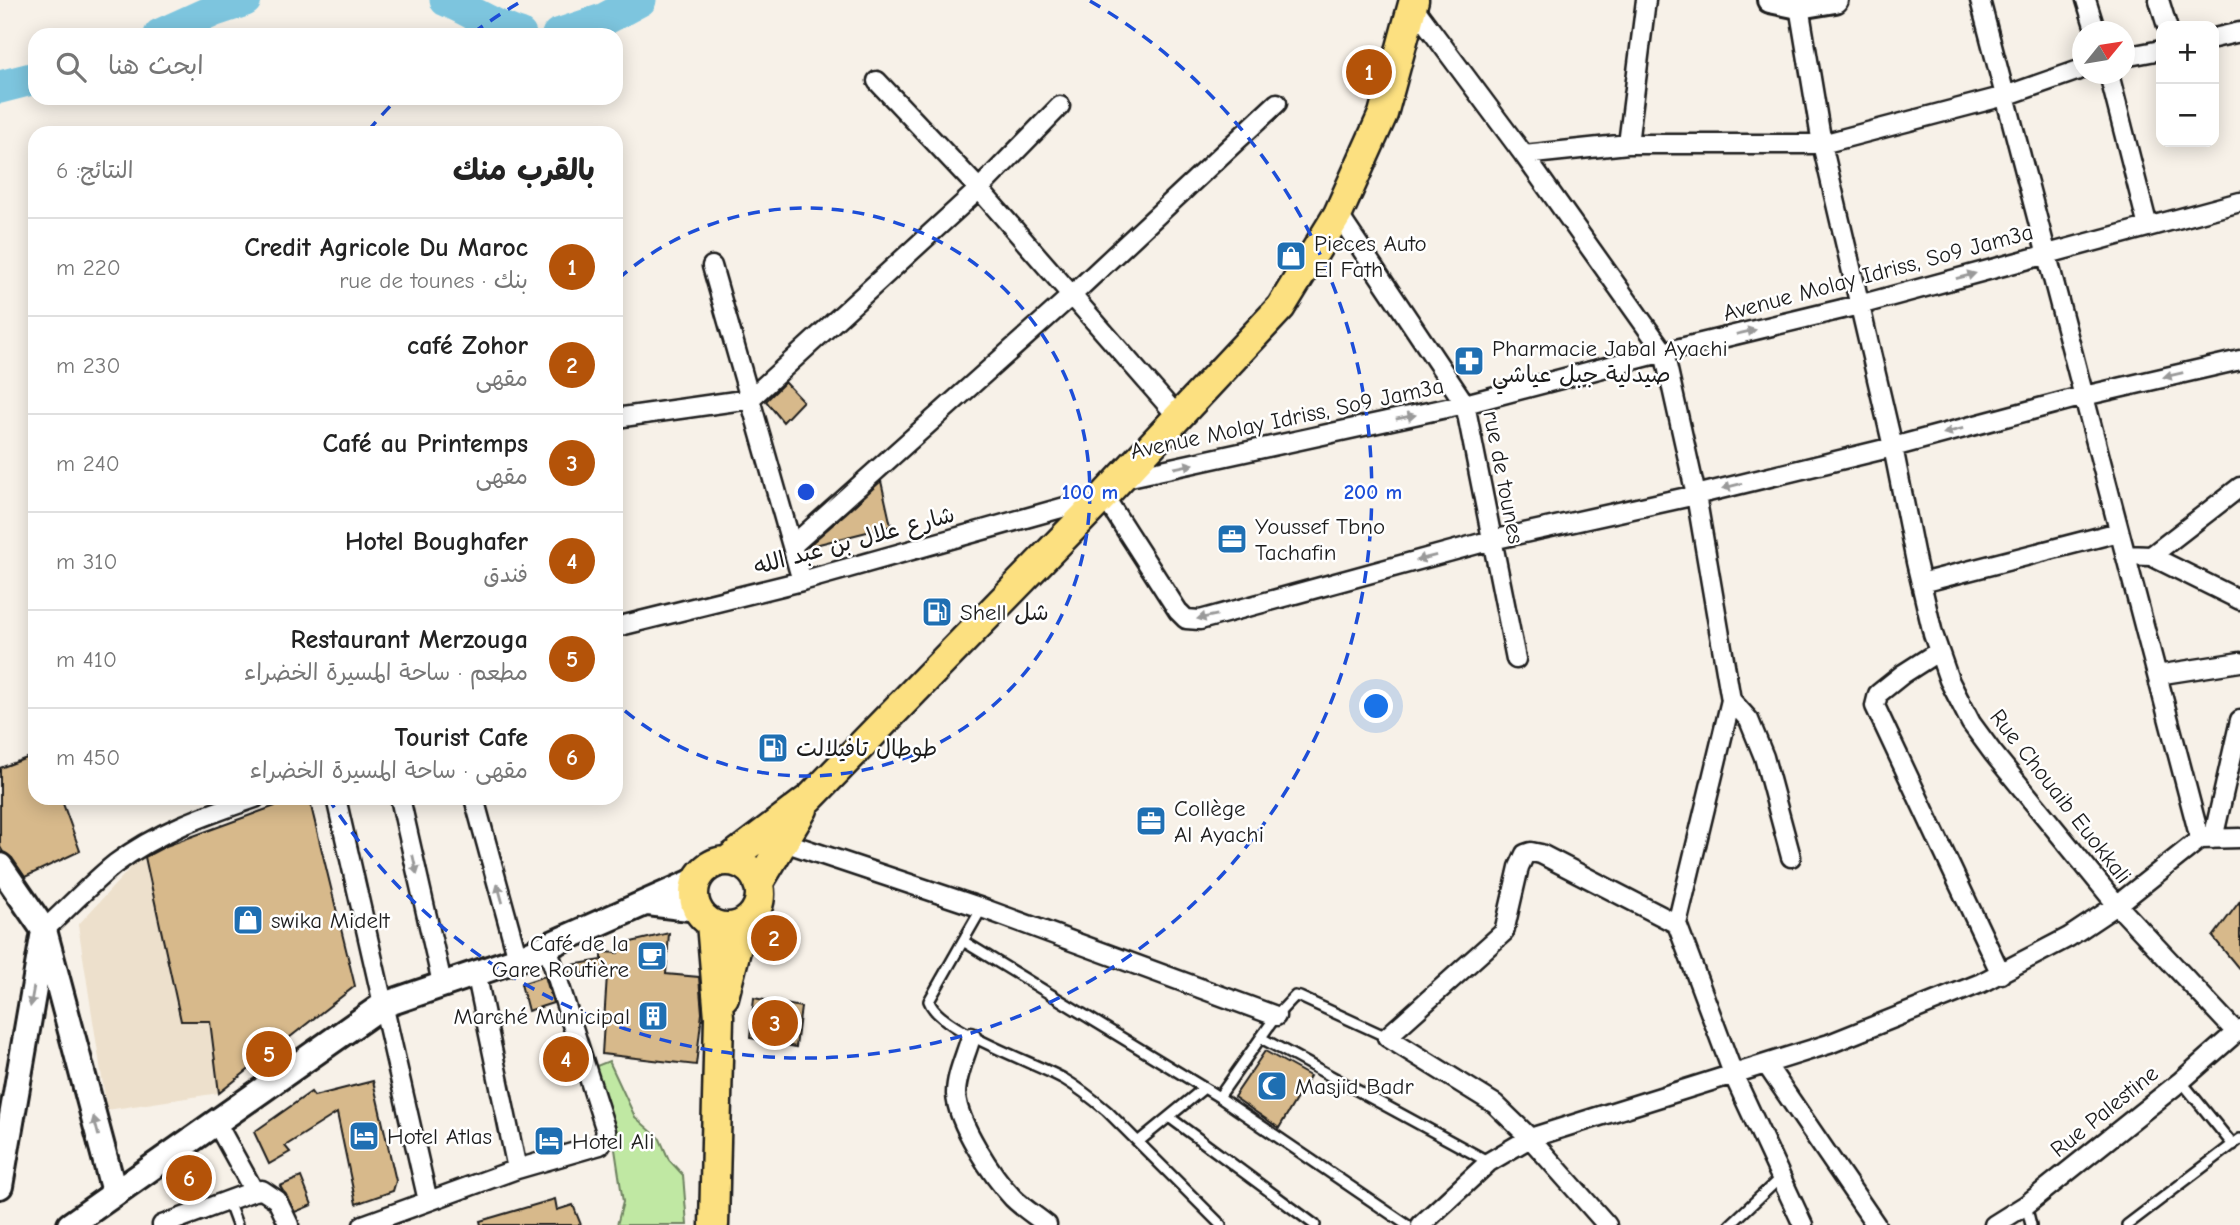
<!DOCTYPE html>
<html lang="ar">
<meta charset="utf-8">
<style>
body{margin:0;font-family:"Comic Neue","Playpen Sans Arabic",sans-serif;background:#f2f2f2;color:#222;direction:rtl}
.controls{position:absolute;right:21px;top:21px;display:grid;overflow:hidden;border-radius:14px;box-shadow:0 4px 18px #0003}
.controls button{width:63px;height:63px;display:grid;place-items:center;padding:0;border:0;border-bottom:2px solid #e0e0e0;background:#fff;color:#222;font:35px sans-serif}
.compass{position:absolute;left:2072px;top:21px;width:63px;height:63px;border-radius:50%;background:#fff;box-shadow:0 4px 18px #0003;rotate:60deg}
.you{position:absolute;left:1377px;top:707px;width:24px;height:24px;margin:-18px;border:5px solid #fff;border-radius:50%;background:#1a73e8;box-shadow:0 0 0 10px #1a73e833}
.badge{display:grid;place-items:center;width:46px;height:46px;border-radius:50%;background:#b45309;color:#fff;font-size:23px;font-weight:700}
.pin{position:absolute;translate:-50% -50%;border:4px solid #fff;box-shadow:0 2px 7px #0006}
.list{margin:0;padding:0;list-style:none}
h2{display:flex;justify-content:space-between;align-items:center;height:91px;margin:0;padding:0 28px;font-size:30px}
h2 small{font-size:23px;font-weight:400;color:#767676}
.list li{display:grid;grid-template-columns:46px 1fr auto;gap:21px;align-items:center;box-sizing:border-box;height:98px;padding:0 28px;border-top:2px solid #e0e0e0}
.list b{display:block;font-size:26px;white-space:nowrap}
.list p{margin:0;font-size:23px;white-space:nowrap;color:#767676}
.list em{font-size:23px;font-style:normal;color:#767676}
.icon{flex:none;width:38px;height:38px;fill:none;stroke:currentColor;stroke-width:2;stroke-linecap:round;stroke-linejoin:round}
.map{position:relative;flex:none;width:2240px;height:1225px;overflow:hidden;direction:ltr}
.search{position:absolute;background:#fff;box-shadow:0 4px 18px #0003;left:28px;top:28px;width:595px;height:77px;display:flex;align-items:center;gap:18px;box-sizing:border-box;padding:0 24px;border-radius:21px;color:#767676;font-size:26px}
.panel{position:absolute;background:#fff;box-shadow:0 4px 18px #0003;left:28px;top:126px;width:595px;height:679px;border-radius:21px;direction:rtl}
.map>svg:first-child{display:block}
.built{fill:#ede0cc}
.green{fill:#c0e8a3;stroke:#6e8260;stroke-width:2}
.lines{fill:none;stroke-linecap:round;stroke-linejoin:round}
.river{stroke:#7dc5de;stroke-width:33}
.building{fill:#d7b98b;stroke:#1c1c1c;stroke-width:2}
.lane-casing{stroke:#1c1c1c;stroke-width:14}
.street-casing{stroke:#1c1c1c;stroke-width:23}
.secondary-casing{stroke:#1c1c1c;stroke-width:30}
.primary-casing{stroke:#1c1c1c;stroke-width:33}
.lane{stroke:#fff;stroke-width:9}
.street{stroke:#fff;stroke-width:18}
.secondary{stroke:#fff;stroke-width:24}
.primary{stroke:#fce080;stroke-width:28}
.oneway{fill:#999}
.ring{fill:none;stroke:#1d4ed8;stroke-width:3.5;stroke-dasharray:12 9}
.labels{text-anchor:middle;stroke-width:5;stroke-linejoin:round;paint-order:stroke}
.poi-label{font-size:23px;fill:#1c1c1c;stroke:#fff;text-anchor:start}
.street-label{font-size:23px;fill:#1c1c1c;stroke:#fff}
.centre{fill:#1d4ed8;stroke:#fff;stroke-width:3.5}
.ring-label{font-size:21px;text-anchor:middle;font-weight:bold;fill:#1d4ed8;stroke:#fff;stroke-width:5;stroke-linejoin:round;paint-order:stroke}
</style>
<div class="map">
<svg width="2240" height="1225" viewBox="0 0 2240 1225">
<rect width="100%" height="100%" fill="#f7f1e8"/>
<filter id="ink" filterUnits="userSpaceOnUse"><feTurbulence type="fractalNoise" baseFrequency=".0143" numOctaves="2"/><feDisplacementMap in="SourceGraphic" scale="14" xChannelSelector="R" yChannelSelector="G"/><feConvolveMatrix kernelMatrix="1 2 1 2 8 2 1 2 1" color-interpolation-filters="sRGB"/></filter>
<g filter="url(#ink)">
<path class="built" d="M144 853 180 1020 210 1021 219 1093 107 1110 78 925Z"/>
<path class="green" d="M609 1061 635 1117 660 1139 669 1160 683 1175 687 1225H617L623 1202 610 1116 594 1067Z"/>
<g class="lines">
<path class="river" d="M446 0C471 11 495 27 520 35
M160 35 215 10 245 0
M558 35 603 20 640 0
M0 87 35 78"/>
</g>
<path class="building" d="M785 382 803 401 783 422 766 401Z
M881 481 891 526 807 547 846 513Z
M35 755V798H61L80 851 25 877 12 858 3 852 0 847V768Z
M297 798H309L355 986 219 1093 210 1021H181L145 857 166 846Z
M2240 901V970L2213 937Z
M759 921 789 928 787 950 759 947Z
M669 933 666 974 699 977 702 1013 696 1065 602 1054 607 975 567 972 565 966 602 960V952L618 953 619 946H627V943Z
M545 976 553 1003 528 1011 521 984Z
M754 998 801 1007 796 1047 750 1038Z
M1265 1051 1310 1076 1279 1128 1234 1097Z
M373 1081 396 1181 393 1191 356 1204 337 1113 285 1146 290 1152 269 1164 254 1132 311 1092 314 1096Z
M301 1177 312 1205 295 1212 280 1186Z
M555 1199 557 1210 573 1205 581 1225H481L480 1221Z"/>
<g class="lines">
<g class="lane-casing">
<path id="lane" d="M982 908 963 941 1219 1097 1407 1225
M963 941 929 1001C938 1030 1036 1063 1064 1079 1079 1088 1093 1099 1107 1111L1221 1225
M1261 1038 1489 1162
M2181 1081 2233 1145
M1219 1097 1276 1016 1295 996 1300 997 1387 1037
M1169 1117 1315 1225
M1138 1142 1204 1088
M228 1201 237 1225
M2026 1205 2031 1225
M1730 1225 1780 1178
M2127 1225 2240 1139"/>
</g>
<g class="street-casing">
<path id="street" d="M1980 0 2200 839
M2086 0 2096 32
M2159 0 2167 26
M1413 6 1524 155 1664 352 1696 495 1731 700 1677 924 1734 1076 1803 1225
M1799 6 1822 144 1893 447 1916 562 1933 634 1949 680 1971 723 1993 753 2117 905 2237 1033
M2214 38 2240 32
M2124 57 2161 50
M2109 74 2148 227
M877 81 979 189 1060 106
M1628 144 1646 0
M1524 155 1628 144H1822L2005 96 2082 69
M1338 214 1465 404 1516 659
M712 266 802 581
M616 418 750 399 979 189 1178 417
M1121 479 1465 404 1664 352 1859 305 2240 202
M792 546 1071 296 1277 103
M2125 555 2151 556 2240 600
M2151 556 2240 487
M1921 583 2119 532
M616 627 802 581 1104 496 1178 611 1186 619 1200 620 1492 540 1696 495 1893 447 2084 396 2240 360
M1939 651 1903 674 1878 694 1875 706 2001 974
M2157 675 2240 662
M1731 700 1749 720 1764 757 1791 857
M336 798 428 1201
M400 798 442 983
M474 798 518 959
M2213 839 2240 720
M784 842 982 908 1276 1016
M44 930C68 908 90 884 115 864 157 832 206 815 255 798
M476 972 517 1169
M971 1037C966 1055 956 1075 956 1094 957 1123 993 1177 1013 1198 1023 1208 1036 1216 1047 1225
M1766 1064 1876 1225
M217 1124 254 1191
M162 1225 254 1191 262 1190 277 1200 289 1225
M363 1225 517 1169 600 1145 604 1139 606 1131 547 946
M1421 1225 1489 1162 1530 1138 1829 1044 1981 983 2069 937 2117 905 2200 839 2240 838
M1607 1225 1530 1138 1495 1104 1387 1037 1504 932 1519 867 1525 854 1531 852 1541 854 1677 924
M1994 1225 2026 1205 2181 1081 2240 1029"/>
</g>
<g class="secondary-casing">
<path id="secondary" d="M1770 0 1799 6 1835 0
M0 866 44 930 114 1192
M648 903 698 909
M0 1186 43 937
M70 1225 383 1005 518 959 697 880"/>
</g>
<g class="primary-casing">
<path id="primary" d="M727 861 810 798 1104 496 1281 307 1338 214 1383 114 1414 0
M694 894a33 33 0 1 1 66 0a33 33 0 1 1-66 0Z
M758 884 803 809
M711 923 719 1017 714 1225
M724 997 743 923"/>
</g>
<use href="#lane" class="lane"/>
<use href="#street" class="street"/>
<use href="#secondary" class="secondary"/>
<use href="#primary" class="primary"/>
</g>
<defs><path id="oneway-solid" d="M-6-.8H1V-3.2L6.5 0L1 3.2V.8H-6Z" transform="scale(1.75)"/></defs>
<g class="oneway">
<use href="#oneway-solid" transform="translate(1966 276) rotate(-15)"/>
<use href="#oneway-solid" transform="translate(1746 332) rotate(-13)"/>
<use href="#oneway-solid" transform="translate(2173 375) rotate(167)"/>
<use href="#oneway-solid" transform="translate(1406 417) rotate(-12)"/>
<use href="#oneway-solid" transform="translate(1953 431) rotate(165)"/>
<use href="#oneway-solid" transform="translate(1184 466) rotate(-12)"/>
<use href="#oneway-solid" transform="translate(1732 486) rotate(166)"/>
<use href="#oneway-solid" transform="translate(1426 558) rotate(165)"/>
<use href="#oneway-solid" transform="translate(1207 617) rotate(169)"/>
<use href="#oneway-solid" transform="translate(415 865) rotate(77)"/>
<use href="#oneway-solid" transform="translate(500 893) rotate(-105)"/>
<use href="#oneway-solid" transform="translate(32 997) rotate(100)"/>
<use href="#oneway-solid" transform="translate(96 1126) rotate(-105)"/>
</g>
</g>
<g class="ring">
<path d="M618 279A284 284 0 1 1 618 705"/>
<path d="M368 131A567 567 0 0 1 398 98M473 33A567 567 0 0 1 522 1M1090 1A567 567 0 1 1 330 801"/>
</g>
<defs>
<g id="shop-square" transform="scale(1.575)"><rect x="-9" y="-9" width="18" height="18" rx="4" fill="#1f6fb2" stroke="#fff"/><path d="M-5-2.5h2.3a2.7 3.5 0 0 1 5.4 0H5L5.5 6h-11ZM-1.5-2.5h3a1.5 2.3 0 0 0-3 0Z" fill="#fff"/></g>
<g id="pharmacy-square" transform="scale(1.575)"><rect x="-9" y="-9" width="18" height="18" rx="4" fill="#1f6fb2" stroke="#fff"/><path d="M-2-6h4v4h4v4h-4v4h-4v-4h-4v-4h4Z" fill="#fff"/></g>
<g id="office-square" transform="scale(1.575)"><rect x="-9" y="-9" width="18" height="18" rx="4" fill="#1f6fb2" stroke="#fff"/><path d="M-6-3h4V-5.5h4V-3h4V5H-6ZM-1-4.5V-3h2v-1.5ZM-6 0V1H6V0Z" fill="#fff"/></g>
<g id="fuel-square" transform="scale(1.575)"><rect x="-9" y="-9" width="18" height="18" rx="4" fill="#1f6fb2" stroke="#fff"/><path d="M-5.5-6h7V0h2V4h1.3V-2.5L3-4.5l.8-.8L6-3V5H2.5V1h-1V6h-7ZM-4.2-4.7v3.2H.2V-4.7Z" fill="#fff"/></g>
<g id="cafe-square" transform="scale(1.575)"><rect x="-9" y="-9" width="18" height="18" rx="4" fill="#1f6fb2" stroke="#fff"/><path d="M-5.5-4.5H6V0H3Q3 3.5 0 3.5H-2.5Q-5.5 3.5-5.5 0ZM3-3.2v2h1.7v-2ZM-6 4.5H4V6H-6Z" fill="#fff"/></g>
<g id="building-square" transform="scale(1.575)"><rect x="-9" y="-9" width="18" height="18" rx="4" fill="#1f6fb2" stroke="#fff"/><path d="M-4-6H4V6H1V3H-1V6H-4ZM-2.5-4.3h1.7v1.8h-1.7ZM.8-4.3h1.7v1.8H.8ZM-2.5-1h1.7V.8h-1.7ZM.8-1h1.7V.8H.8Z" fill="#fff"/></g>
<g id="mosque-square" transform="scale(1.575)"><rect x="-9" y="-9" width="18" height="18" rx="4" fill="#1f6fb2" stroke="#fff"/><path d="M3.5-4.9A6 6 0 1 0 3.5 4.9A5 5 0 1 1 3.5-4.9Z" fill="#fff"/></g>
<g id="hotel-square" transform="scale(1.575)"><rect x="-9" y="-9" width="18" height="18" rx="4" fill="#1f6fb2" stroke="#fff"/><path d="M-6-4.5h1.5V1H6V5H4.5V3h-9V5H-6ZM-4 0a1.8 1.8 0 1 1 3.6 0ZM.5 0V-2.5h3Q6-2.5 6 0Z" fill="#fff"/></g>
</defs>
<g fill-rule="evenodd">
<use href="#shop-square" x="1291" y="256"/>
<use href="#pharmacy-square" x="1469" y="361"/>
<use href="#office-square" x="1232" y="539"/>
<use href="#fuel-square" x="937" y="612"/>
<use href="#fuel-square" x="773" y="748"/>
<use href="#office-square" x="1151" y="821"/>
<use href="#shop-square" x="248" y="920"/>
<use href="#cafe-square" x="652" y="956"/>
<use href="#building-square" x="653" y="1016"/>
<use href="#mosque-square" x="1272" y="1086"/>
<use href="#hotel-square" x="364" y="1136"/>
<use href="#hotel-square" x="549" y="1141"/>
</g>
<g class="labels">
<g class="poi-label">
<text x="1314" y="251">Pieces Auto<tspan x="1314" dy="26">El Fath</tspan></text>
<text x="1492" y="356">Pharmacie Jabal Ayachi<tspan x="1492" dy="26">صيدلية جبل عياشي</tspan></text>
<text x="1255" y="534">Youssef Tbno<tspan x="1255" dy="26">Tachafin</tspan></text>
<text x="960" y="620">Shell شل</text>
<text x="796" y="756">طوطال تافيلالت</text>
<text x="1174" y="816">Collège<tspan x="1174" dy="26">Al Ayachi</tspan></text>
<text x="271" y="928">swika Midelt</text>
<text x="629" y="951" text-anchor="end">Café de la<tspan x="629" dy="26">Gare Routière</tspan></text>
<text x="630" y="1024" text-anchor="end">Marché Municipal</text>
<text x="1295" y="1094">Masjid Badr</text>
<text x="387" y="1144">Hotel Atlas</text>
<text x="572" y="1149">Hotel Ali</text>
</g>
<g class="street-label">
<text transform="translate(1878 272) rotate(-15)" y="8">Avenue Molay Idriss, So9 Jam3a</text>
<text transform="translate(1287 418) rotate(-12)" y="8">Avenue Molay Idriss, So9 Jam3a</text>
<text transform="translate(1504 477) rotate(79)" y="8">rue de tounes</text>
<text transform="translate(854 540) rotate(-15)" y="8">شارع علال بن عبد الله</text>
<text transform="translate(2061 796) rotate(52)" y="8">Rue Chouaib Euokkali</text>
<text transform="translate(2104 1111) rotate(-39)" y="8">Rue Palestine</text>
</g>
</g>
<circle cx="806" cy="492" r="10" class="centre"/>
<g class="ring-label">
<text x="1090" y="499">100 m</text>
<text x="1373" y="499">200 m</text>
</g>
</svg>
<div class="controls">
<button>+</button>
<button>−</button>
</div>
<svg class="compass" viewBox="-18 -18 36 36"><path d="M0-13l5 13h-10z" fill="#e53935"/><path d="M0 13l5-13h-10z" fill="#767676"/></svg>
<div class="you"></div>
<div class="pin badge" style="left:1369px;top:72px">1</div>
<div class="pin badge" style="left:774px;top:938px">2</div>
<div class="pin badge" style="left:775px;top:1023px">3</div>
<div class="pin badge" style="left:566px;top:1059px">4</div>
<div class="pin badge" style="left:269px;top:1054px">5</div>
<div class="pin badge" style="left:189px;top:1178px">6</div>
<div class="search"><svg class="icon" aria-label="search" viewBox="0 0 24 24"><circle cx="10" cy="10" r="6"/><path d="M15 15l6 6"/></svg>ابحث هنا</div>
<section class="panel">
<h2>بالقرب منك<small>النتائج: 6</small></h2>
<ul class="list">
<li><span class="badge">1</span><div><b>Credit Agricole Du Maroc</b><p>بنك · rue de tounes</p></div><em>220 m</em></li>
<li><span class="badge">2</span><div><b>café Zohor</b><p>مقهى</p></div><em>230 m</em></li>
<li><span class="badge">3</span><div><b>Café au Printemps</b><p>مقهى</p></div><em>240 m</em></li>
<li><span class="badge">4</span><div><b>Hotel Boughafer</b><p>فندق</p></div><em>310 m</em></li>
<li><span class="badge">5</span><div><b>Restaurant Merzouga</b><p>مطعم · ساحة المسيرة الخضراء</p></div><em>410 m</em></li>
<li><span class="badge">6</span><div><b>Tourist Cafe</b><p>مقهى · ساحة المسيرة الخضراء</p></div><em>450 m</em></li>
</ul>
</section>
</div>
